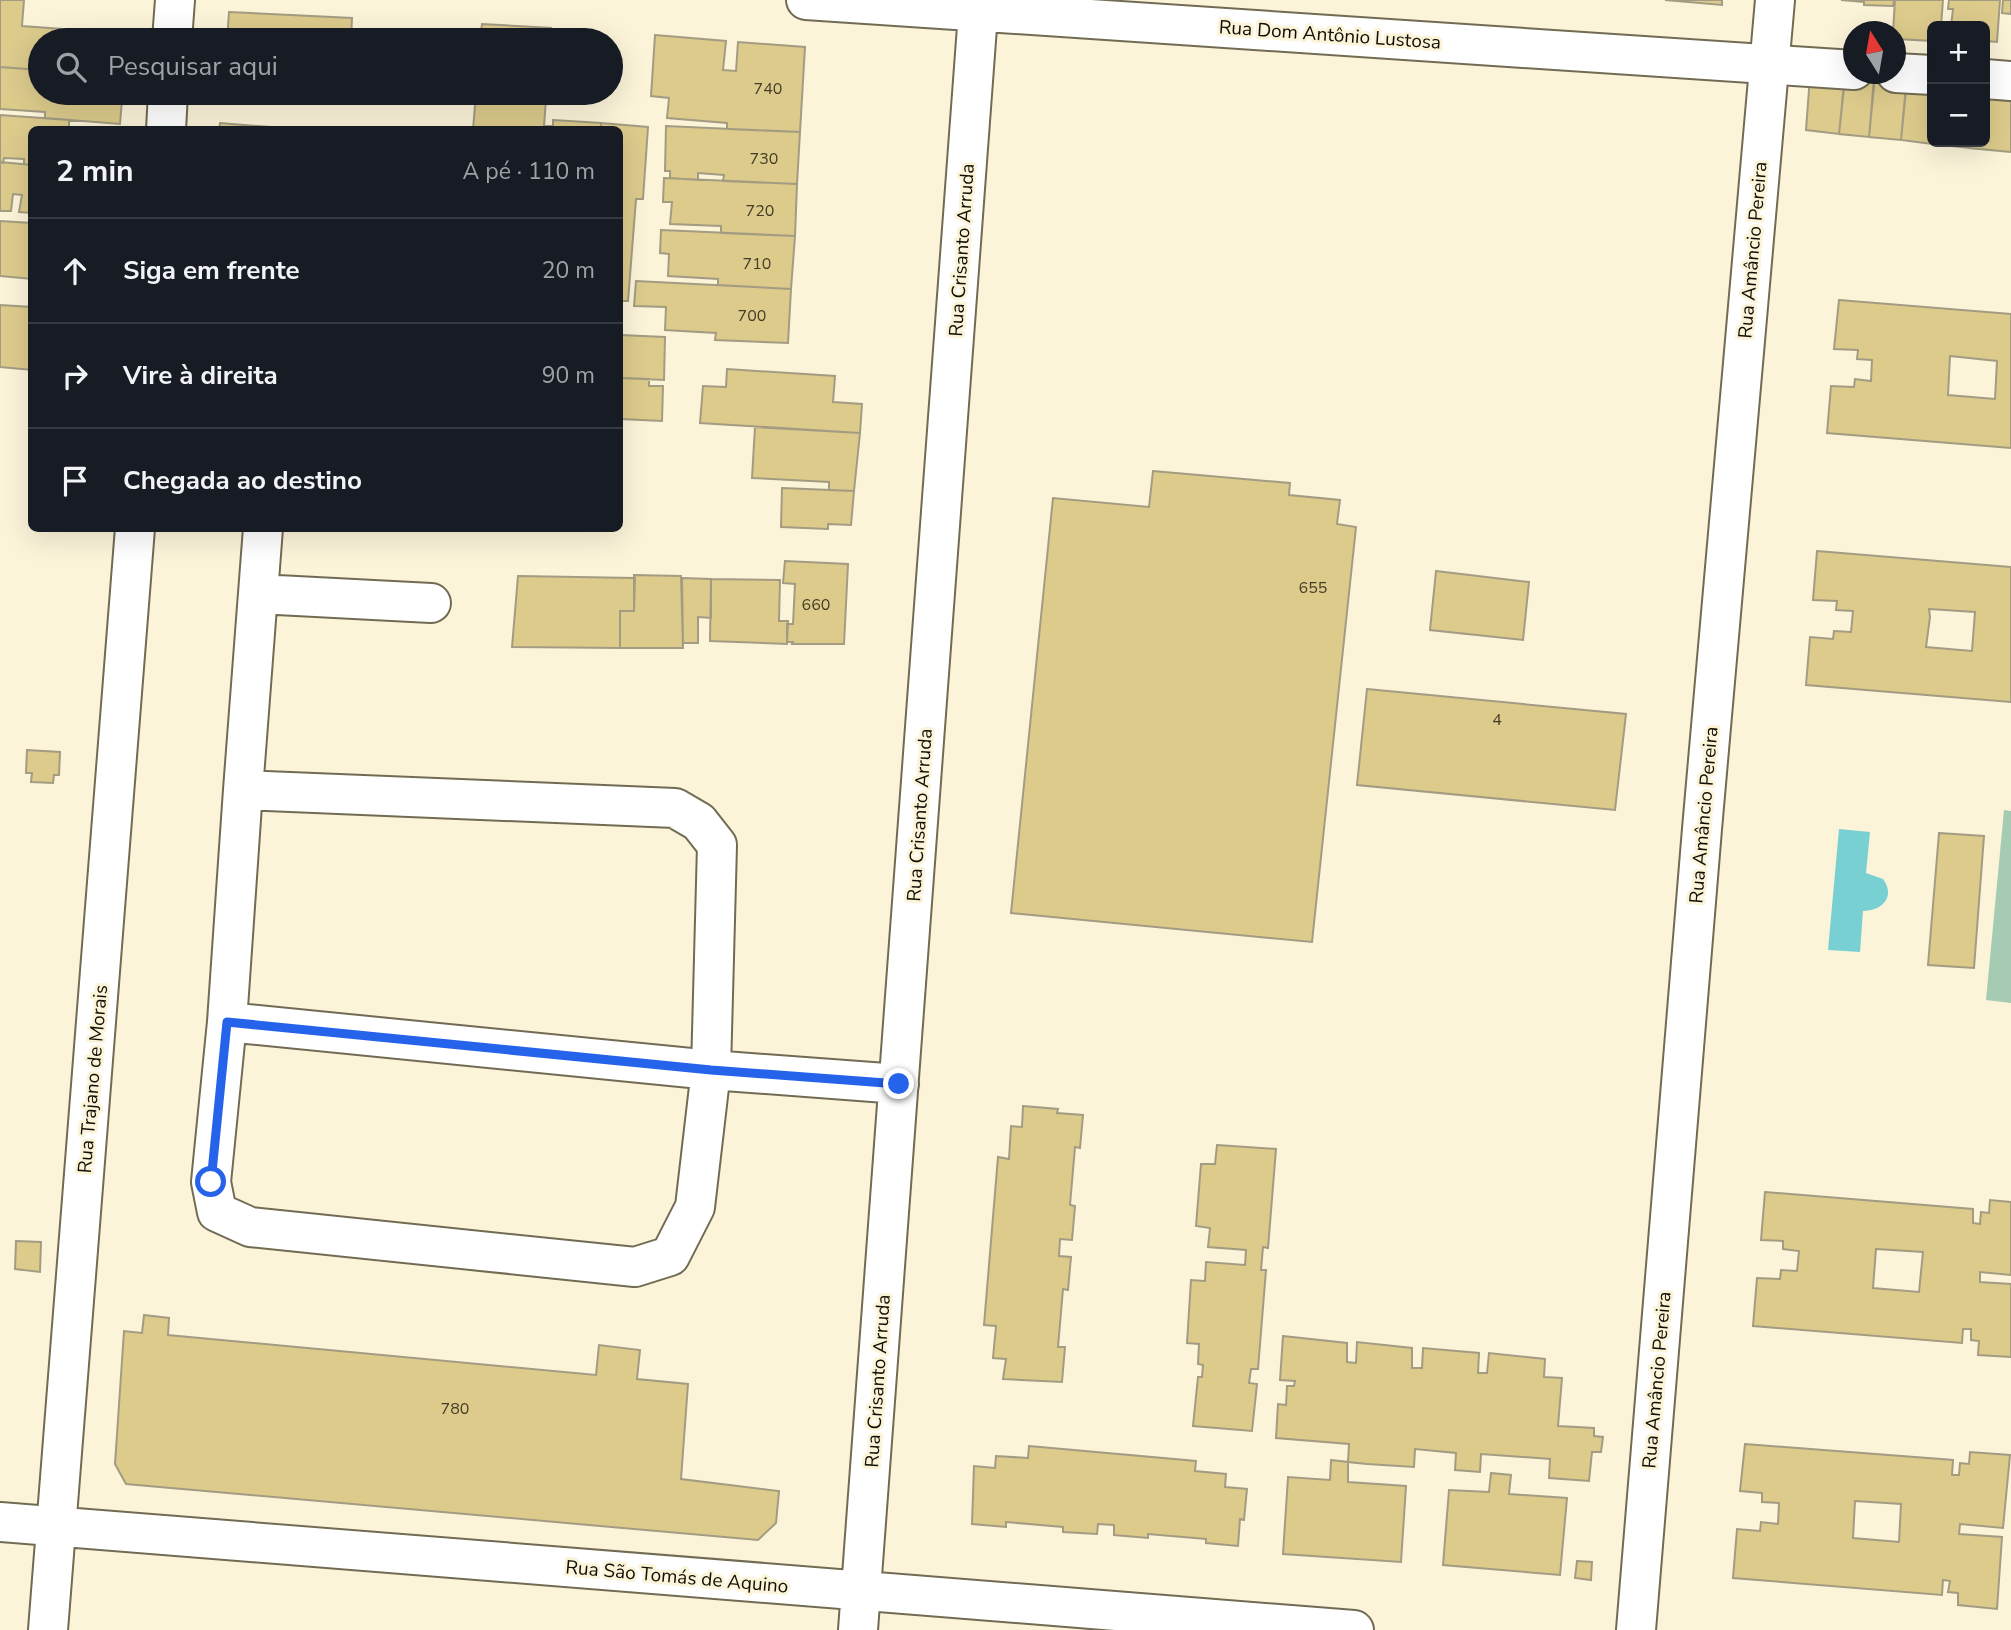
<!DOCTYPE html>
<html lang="pt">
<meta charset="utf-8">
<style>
body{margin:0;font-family:"Nunito Sans",sans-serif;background:#242831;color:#f1f3f6}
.controls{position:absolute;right:21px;top:21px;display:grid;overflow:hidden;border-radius:10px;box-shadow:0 7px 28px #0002}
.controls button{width:63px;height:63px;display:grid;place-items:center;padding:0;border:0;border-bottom:2px solid #363941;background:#171b24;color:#f1f3f6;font:35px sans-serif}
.compass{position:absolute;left:1843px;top:21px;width:63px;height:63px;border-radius:50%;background:#171b24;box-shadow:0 7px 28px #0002;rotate:349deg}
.stop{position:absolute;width:21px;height:21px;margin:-16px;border:5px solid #2563eb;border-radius:50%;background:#fff}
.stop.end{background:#2563eb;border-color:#fff;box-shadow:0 2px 7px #0008}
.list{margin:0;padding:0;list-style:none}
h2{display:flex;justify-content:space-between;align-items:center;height:91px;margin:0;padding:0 28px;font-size:30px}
h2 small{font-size:23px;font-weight:400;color:#9ea1a6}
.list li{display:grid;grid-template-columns:46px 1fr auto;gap:21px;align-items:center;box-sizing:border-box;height:105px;padding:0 28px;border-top:2px solid #363941}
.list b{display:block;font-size:26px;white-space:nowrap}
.list em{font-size:23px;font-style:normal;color:#9ea1a6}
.icon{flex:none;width:38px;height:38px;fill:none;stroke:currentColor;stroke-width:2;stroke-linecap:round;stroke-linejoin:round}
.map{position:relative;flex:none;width:2011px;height:1630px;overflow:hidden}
.search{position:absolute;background:#171b24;box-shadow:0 7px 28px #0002;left:28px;top:28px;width:595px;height:77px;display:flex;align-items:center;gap:18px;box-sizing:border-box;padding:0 24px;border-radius:38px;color:#9ea1a6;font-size:26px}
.panel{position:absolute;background:#171b24;box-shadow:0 7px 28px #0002;left:28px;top:126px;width:595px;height:406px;border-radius:10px}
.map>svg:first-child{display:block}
.green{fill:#a5ccb3}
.water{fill:#79d0d3}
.building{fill:#ddcb8c;stroke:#a39c82;stroke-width:2;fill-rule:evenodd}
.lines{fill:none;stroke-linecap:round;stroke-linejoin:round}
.minor-casing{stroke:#726b53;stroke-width:42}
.tertiary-casing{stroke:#726b53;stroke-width:42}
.minor{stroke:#fff;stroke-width:38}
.tertiary{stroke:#fff;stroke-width:38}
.route{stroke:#2563eb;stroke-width:9}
.labels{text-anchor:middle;stroke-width:6;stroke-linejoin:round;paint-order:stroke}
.number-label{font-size:16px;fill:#443d27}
.street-label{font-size:19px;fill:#110e05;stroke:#fcf4d9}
</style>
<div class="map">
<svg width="2011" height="1630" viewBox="0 0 2011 1630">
<rect width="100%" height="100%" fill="#fcf4d9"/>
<path class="green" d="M2004 810 2011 811V1003L1986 1000Z"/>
<path class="water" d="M1839 829 1870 832 1866 873 1883 879C1896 897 1882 911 1863 911L1860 952 1828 950Z"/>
<path class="building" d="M0 0H24L22 26 76 30 75 40H40V70L0 67Z
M1665 0H1722V5Z
M1841 0H1894L1893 6 1864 5V2Z
M1895 0H1943L1941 26H1932V41L1896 39V32H1893Z
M1949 0H2000L1997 42 1985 41V26H1951L1953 9H1948Z
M2003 0H2011V14L2002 13Z
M229 12 352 18 351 40H227Z
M482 24 551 28 550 40H480Z
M655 35 726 41 723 70 736 71 738 42 805 47 800 132 727 129V123L667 118 669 98 651 96Z
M0 67 40 70V93H115V98L122 100 120 124 45 118V112L0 109Z
M1845 74 1874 78 1869 137 1839 134Z
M1810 76 1845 79 1839 134 1806 130Z
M1875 76 1907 81 1901 140 1869 137Z
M1906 85 1932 88 1933 144 1901 140Z
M1985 89 2011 92V152L1969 148V142H1985Z
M476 93H556V99H546L544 126H553V130H473Z
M0 115 69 120V130H32V165L24 164V159L4 158 3 163 0 162Z
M553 120 601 123V130H553Z
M220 123 270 127 269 130H219Z
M601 123 648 127 643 199H636L628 301H620V130H601Z
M666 126 800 132 797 184 723 181 724 175 698 173V180L670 178V171H665Z
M1933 142H1969V148L1933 144Z
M0 162 32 165V213L19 212 22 195 13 194 11 211H0Z
M664 178 797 184 795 236 721 233V226L670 224 672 202H663Z
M0 221 32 223V279L0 276Z
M661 230 795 236 791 289 718 285V279L668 276 669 254 660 253Z
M636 281 791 289 788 343 715 340 716 333 665 330 666 307 634 306Z
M1839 300 2011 314V448L1827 433 1831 386 1854 387 1855 379 1871 381 1872 360 1857 359 1858 350 1834 349ZM1950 356 1997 361 1995 399 1948 395Z
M0 305 32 307V370L0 367Z
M620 335 665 337 664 380 620 378Z
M727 369 835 376 833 402 862 404 860 433 700 423 703 386 726 387Z
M620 378 649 379V386H663L662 421 620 419Z
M755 427 860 433 854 491 829 490V482L752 478Z
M1153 471 1290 483 1289 495 1340 500 1337 524 1356 527 1312 942 1011 913 1053 498 1149 507Z
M782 488 854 491 851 525 828 524V529L781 527Z
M1817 551 2011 567V702L1806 685 1810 637 1833 639 1834 631 1851 632 1853 611 1836 610 1837 601 1813 600ZM1929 609 1975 612 1972 651 1926 647 1930 617Z
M785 561 848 564 844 644H792L793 642H787V624H793L795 584 783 583Z
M1436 571 1529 582 1523 640 1430 630Z
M634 575 681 576 683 648H620V611H634Z
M518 576 635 578 634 611H620V648L512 647Z
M682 578 711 579V618L698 617V643H683Z
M711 579 780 580 779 621H788L787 644 710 641Z
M1367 689 1626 714 1615 810 1357 785Z
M27 750 60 752 59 775H54L53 783 31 782 32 773H26Z
M1939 833 1984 836 1974 968 1928 965Z
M1023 1106 1058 1109 1057 1113 1083 1115 1080 1148 1075 1147 1070 1205 1075 1206 1072 1240 1060 1239 1059 1256 1071 1257 1068 1290 1063 1289 1058 1347H1065L1062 1382 1003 1379 1006 1359 993 1358 996 1326 984 1325 998 1157 1009 1159 1011 1126 1022 1127Z
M1217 1145 1276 1149 1268 1248 1263 1247 1261 1270H1266L1258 1369H1251L1249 1383 1257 1384 1252 1431 1193 1426 1198 1377H1202L1203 1365 1198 1364 1199 1344 1187 1343 1191 1280 1205 1281 1206 1262 1245 1265 1246 1250 1208 1247 1210 1228 1196 1226 1201 1164H1215Z
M1765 1192 1973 1209V1223L1980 1224 1981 1212 1989 1213 1990 1200 2011 1202V1275L1980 1272V1282L2011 1284V1357L1978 1355 1979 1341 1971 1340V1329H1963L1962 1343 1753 1326 1757 1278 1780 1279 1781 1270 1797 1271 1799 1251 1783 1249V1241L1761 1240ZM1876 1249 1923 1252 1919 1292 1873 1288Z
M16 1241 41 1242 40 1272 15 1269Z
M144 1315 169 1318 168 1335 596 1375 599 1345 640 1350 637 1379 688 1384 681 1479 779 1491 776 1523 758 1540 126 1484 115 1464 124 1331 142 1333Z
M1283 1336 1347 1343V1362L1356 1363 1357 1342 1412 1348V1368H1422L1423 1348 1479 1353 1478 1373H1487L1489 1353 1545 1359 1544 1377 1562 1378 1558 1426 1594 1428V1436L1603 1437 1601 1452H1592L1589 1481 1549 1478 1550 1459 1481 1454 1480 1472 1455 1470 1456 1453 1415 1449 1414 1467 1367 1464 1348 1462 1349 1444 1276 1438 1278 1404 1286 1405 1287 1386H1294L1295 1381 1280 1380Z
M1745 1444 1953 1460 1952 1475H1959L1960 1463 1969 1464 1970 1452 2010 1455 2003 1528 1960 1524 1959 1534 2002 1537 1997 1609 1958 1605V1593L1948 1592 1950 1581 1943 1580 1942 1595 1733 1578 1737 1529 1760 1531 1761 1522 1778 1524 1779 1503 1762 1502V1493L1740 1491ZM1855 1501 1901 1504 1899 1542 1853 1538Z
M1029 1446 1196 1461 1195 1471 1226 1474 1225 1487 1247 1489 1244 1520 1240 1519 1238 1546 1206 1543V1539L1148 1534V1538L1114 1535V1525L1098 1524 1097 1534 1063 1532V1527L1006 1522V1527L972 1524 974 1466 995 1468 996 1456 1028 1458Z
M1331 1460 1348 1462V1482L1406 1486 1401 1562 1283 1554 1288 1477 1330 1480Z
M1491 1473 1511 1475 1509 1494 1567 1498 1560 1575 1443 1565 1449 1490 1489 1492Z
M1577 1561 1592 1562 1591 1580 1575 1578Z"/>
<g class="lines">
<g class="minor-casing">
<path id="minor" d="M806 0 1854 70
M172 40 175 0
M1896 73 1932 75
M1985 79 2011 81
M166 130 168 93
M258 594 431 603
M243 790 263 528
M227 1022 211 1182 217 1212 250 1227 635 1267 670 1256 695 1207 711 1070 717 845 699 822 675 808 243 790 227 1022 711 1070 899 1084
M0 1522 1354 1630
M48 1630 135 528
M858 1630 979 0"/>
</g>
<g class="tertiary-casing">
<path id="tertiary" d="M1636 1630 1702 829 1775 0"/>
</g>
<use href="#minor" class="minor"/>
<use href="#tertiary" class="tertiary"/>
</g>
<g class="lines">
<path class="route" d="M211 1182 227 1022 711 1070 899 1084"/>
</g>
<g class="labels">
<g class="number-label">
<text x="768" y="94">740</text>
<text x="764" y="164">730</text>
<text x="760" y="216">720</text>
<text x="757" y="269">710</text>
<text x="752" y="321">700</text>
<text x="1313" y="593">655</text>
<text x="816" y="610">660</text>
<text x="1497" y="725">4</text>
<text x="455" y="1414">780</text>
</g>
<g class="street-label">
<text transform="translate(1330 34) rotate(4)" y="7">Rua Dom Antônio Lustosa</text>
<text transform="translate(961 250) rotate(-86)" y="7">Rua Crisanto Arruda</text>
<text transform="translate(1752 250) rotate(-85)" y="7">Rua Amâncio Pereira</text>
<text transform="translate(919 815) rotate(-86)" y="7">Rua Crisanto Arruda</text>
<text transform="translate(1703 815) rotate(-85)" y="7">Rua Amâncio Pereira</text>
<text transform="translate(92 1079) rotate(-85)" y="7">Rua Trajano de Morais</text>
<text transform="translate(1656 1380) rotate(-85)" y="7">Rua Amâncio Pereira</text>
<text transform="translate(877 1381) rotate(-86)" y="7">Rua Crisanto Arruda</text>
<text transform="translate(677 1576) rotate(5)" y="7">Rua São Tomás de Aquino</text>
</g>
</g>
</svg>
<div class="controls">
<button>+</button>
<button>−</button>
</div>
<svg class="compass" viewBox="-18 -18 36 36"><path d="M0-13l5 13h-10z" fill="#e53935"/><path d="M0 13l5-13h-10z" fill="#9ea1a6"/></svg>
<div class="stop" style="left:211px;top:1182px"></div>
<div class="stop end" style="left:899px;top:1084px"></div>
<div class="search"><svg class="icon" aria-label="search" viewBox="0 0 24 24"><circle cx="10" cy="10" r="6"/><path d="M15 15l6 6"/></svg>Pesquisar aqui</div>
<section class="panel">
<h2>2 min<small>A pé · 110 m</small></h2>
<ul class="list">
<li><svg class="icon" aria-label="ahead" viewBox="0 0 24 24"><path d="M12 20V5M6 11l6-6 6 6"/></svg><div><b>Siga em frente</b></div><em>20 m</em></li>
<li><svg class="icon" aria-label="right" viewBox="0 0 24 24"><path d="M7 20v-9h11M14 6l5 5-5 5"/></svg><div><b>Vire à direita</b></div><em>90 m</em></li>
<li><svg class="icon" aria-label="arrive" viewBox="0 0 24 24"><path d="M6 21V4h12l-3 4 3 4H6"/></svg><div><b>Chegada ao destino</b></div></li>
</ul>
</section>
</div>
